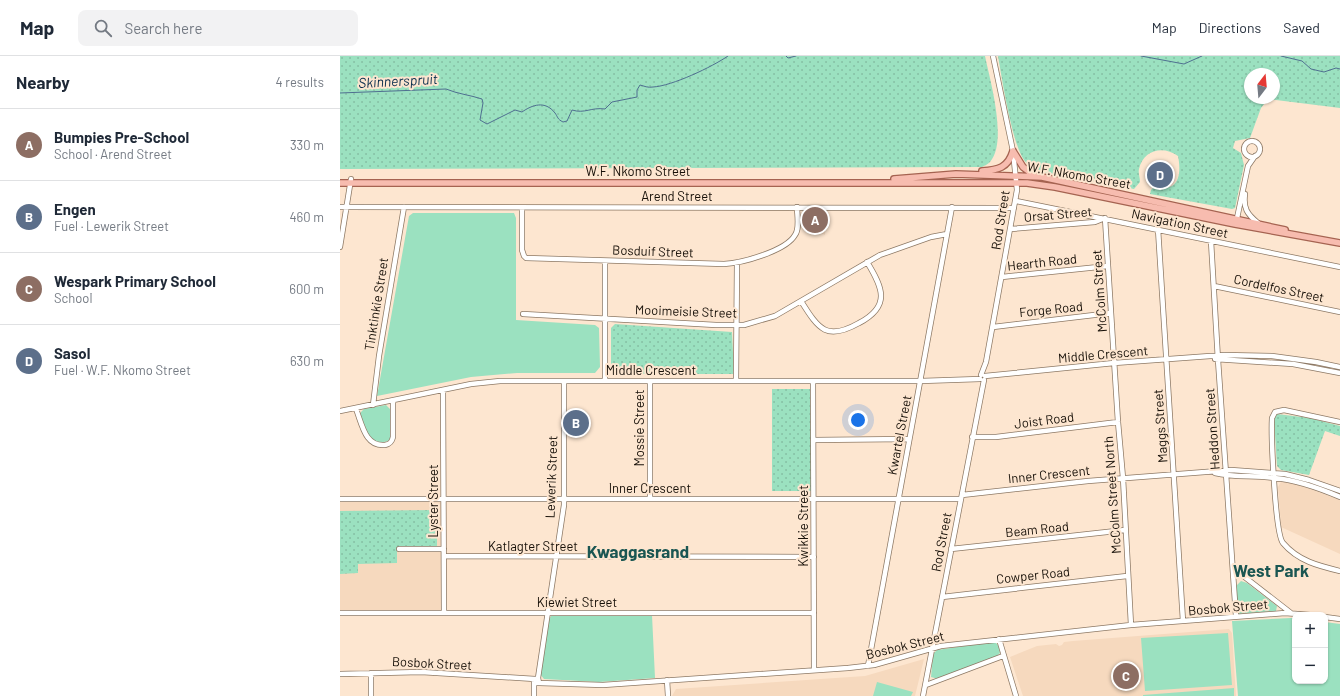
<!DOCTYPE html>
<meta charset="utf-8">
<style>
body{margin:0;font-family:Barlow,sans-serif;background:#f2f2f3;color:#1f2937}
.controls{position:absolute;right:12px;bottom:12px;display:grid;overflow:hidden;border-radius:8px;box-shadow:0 1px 3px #0004}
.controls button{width:36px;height:36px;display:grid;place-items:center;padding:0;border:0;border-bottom:1px solid #e0e1e3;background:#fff;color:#1f2937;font:20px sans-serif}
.compass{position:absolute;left:904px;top:12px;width:36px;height:36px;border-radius:50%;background:#fff;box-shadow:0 1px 3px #0004;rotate:16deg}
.you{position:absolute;left:518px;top:364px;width:14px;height:14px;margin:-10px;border:3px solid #fff;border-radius:50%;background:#1a73e8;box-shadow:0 0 0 6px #1a73e833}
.badge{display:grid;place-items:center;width:26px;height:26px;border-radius:50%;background:#458c87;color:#fff;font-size:13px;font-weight:700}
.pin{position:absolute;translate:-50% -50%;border:2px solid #fff;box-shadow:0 1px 4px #0006}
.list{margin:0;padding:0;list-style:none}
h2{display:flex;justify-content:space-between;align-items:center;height:52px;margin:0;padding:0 16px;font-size:17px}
h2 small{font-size:13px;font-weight:400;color:#747a83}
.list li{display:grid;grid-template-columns:26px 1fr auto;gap:12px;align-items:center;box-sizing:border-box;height:72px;padding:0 16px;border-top:1px solid #e0e1e3}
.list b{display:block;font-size:15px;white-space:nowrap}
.list p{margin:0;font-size:13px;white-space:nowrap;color:#747a83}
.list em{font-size:13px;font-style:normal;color:#747a83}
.icon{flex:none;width:22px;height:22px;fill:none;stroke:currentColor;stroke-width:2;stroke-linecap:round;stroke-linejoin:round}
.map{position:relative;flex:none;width:1000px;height:640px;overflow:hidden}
header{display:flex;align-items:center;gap:24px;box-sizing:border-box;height:56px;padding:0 20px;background:#fff;border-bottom:1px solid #e0e1e3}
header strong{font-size:19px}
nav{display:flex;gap:22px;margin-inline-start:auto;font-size:14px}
.search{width:280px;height:36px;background:#f2f2f3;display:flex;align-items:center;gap:10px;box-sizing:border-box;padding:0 14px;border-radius:8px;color:#747a83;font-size:15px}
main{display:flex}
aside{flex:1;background:#fff}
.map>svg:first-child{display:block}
.built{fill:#f6d9be}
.grass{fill:url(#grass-dots);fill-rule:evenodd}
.park{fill:#9be1c0}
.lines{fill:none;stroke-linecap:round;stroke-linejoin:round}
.stream{stroke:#4f6f90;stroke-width:1}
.minor-casing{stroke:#8d7965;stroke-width:6}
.major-casing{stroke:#a56351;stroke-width:8}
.minor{stroke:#fff;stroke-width:4.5}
.major{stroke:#f7bcaf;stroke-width:5.5}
.labels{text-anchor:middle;stroke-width:4;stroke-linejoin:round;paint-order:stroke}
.street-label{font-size:13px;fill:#171008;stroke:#fde6d0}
.water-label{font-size:14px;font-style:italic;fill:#052b4c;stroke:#fde6d0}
.district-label{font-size:17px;font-weight:bold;fill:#1a5652;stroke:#fde6d0}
</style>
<header>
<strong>Map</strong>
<div class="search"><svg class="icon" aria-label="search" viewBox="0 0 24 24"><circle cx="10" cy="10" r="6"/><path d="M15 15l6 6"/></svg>Search here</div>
<nav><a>Map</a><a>Directions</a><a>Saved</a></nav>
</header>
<main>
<aside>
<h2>Nearby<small>4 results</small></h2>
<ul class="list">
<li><span class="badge" style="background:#8d6e63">A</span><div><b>Bumpies Pre-School</b><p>School · Arend Street</p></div><em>330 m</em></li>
<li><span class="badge" style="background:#5c6f8a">B</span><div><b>Engen</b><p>Fuel · Lewerik Street</p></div><em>460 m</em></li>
<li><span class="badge" style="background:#8d6e63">C</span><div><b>Wespark Primary School</b><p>School</p></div><em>600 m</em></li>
<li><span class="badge" style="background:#5c6f8a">D</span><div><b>Sasol</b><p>Fuel · W.F. Nkomo Street</p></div><em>630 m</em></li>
</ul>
</aside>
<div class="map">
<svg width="1000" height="640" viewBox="0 0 1000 640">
<defs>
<pattern id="grass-dots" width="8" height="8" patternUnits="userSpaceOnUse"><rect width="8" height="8" fill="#9be1c0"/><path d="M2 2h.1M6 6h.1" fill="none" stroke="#85c0a4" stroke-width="1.8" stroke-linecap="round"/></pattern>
</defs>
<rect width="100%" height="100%" fill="#fde6d0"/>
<path class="built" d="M468 156H485V179L464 168V160Z
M944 425 962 430 1000 444V498L941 471 938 431 941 426Z
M0 442H105V556H0Z
M889 573 892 577 896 640H683L670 601 697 590 716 588 719 590 722 589 724 586 733 585Z
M584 603 575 640H332L336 633 525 620Z"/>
<path class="grass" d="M0 0H645C650 24 668 86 650 106 648 108 644 110 642 111L0 113Z
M658 0H1000V52L928 43 921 52 910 82 895 85 893 92 901 97 904 109 895 152 892 153 810 138 811 134 813 132C819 132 826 133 832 130 841 125 840 109 838 100 823 89 803 94 799 113 798 117 800 121 800 126L794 133 704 116C696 114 689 111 684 104 672 87 662 23 658 0ZM910 18H934V42H910Z
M275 268 392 276 394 318H275L271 314V272Z
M432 333H471V435H432Z
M937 358 970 362 1000 370V380L985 375 969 419 941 414 937 410 934 363Z
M97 454V492L57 493V507L18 508V517L0 518V455Z"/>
<path class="park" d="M73 157H174L176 162V264L255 269 259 272 260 311 255 317H177L131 321 37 340 69 160Z
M46 349 51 354 50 383C47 386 45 386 41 386 26 387 24 370 20 359L21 356 24 353Z
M901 525 907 527 937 550 936 555 899 558 898 555 896 530Z
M212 559H312L315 622 259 626 204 623 200 618 209 563Z
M951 562H955V625H985V566L1000 568V640H898L892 565Z
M888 577 892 629 805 635 801 582Z
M651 586 656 587 659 590 660 597 656 601 598 623 591 621 593 598 597 594Z
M537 626 573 636 571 640H533Z
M894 632V640H803V639Z"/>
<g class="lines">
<path class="stream" d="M446 0 448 2 456 0
M801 0 844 8 862 0
M941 0 962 5 971 13 984 16 996 12 1000 13
M0 37 106 33C118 38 130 39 142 43L143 47 140 64 147 68 175 54 182 56C192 49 205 44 215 57 218 61 217 63 223 66L227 65 232 54C245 58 251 51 265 53L272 46 297 41V34L300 29C304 30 308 32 313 31 332 30 372 11 388 0"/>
<g class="minor-casing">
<path id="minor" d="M904 93a8 8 0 1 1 16 0a8 8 0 1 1-16 0Z
M905 138C903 152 907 158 918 167
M676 145 1000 211
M0 151 674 152
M182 152V194L184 200 186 202 384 208C402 207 446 195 455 179 460 172 457 159 457 151
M896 167 908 110 915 100
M671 173 755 166 765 162 778 366 783 422 791 569
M818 173 843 565
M871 185 878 304 896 560
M0 191 11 123
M662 221 768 210
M874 230 1000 256
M461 245C479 274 487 285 519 267 551 250 543 232 527 206
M183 258 376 269H404L435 260 540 199 591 181 607 178
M653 271 771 257
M875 303 953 308 1000 317
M641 319 646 306 677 134 673 95 653 0
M645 320 774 307 884 299 932 300 976 306 1000 311
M265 325V205
M396 325 397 207
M473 325 474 614
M103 334 104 556
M33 349 39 300 64 151
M16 353C22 368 25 391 45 389 50 388 52 386 53 381V345
M0 355 131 328 160 325H581L640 323
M1000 366 944 354 935 356 932 362C931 379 935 478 943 487 958 505 979 510 1000 515
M632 381H656L778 366
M473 384 569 383
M875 417C895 422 914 419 934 422 957 424 979 432 1000 441
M622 439 748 425 891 414 945 418 969 424 1000 435
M310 442V325
M0 443H621
M59 493H104
M611 493 785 474
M104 500 474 501
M893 512 951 557
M602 541 787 520
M0 557H474
M985 561 1000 563
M659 583 676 640
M528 610 612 151
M0 618 81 616 195 623
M198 622 224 449V325
M327 624 328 640
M199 627 263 629 508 612 534 609 601 590 791 569 945 557 970 559
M586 629 663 600
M31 640V617
M194 640V624L198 622 199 627H195
M583 640 644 324"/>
</g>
<g class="major-casing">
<path id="major" d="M673 95 683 111 695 120
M642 115C658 114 668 112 673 95
M554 123 616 118 702 121 945 174
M0 127H687L715 131 895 168 1000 187"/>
</g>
<use href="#minor" class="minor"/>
<use href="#major" class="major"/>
</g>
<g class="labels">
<g class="street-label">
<text x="298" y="120">W.F. Nkomo Street</text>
<text transform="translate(739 119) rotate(10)" y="5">W.F. Nkomo Street</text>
<text x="337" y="145">Arend Street</text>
<text transform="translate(718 158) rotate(-5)" y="5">Orsat Street</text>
<text transform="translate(660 164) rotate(-81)" y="5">Rod Street</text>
<text transform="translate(840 167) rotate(12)" y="5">Navigation Street</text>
<text transform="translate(313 195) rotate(2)" y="5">Bosduif Street</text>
<text transform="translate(702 206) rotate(-6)" y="5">Hearth Road</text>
<text transform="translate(939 232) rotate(12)" y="5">Cordelfos Street</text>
<text transform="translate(759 235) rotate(-94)" y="5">McColm Street</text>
<text transform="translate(36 248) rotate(-81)" y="5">Tinktinkie Street</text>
<text transform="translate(711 253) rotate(-6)" y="5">Forge Road</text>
<text transform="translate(346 255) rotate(2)" y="5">Mooimeisie Street</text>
<text transform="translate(763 298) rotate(-5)" y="5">Middle Crescent</text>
<text x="311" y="319">Middle Crescent</text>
<text transform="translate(704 364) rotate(-7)" y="5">Joist Road</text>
<text transform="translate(820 370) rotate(-94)" y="5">Maggs Street</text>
<text transform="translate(299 372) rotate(-90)" y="5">Mossie Street</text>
<text transform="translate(872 373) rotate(-94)" y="5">Heddon Street</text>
<text transform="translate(559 379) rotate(-79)" y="5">Kwartel Street</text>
<text transform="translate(709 418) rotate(-6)" y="5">Inner Crescent</text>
<text transform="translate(211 421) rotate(-88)" y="5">Lewerik Street</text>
<text x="310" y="437">Inner Crescent</text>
<text transform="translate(772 439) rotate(-94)" y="5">McColm Street North</text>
<text transform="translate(93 445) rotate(-90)" y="5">Lyster Street</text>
<text transform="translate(463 470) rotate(-90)" y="5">Kwikkie Street</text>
<text transform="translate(697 473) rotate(-6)" y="5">Beam Road</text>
<text transform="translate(601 486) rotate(-79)" y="5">Rod Street</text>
<text x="193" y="495">Katlagter Street</text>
<text transform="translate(693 519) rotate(-6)" y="5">Cowper Road</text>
<text x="237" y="551">Kiewiet Street</text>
<text transform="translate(888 551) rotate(-5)" y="5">Bosbok Street</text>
<text transform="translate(565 589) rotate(-14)" y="5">Bosbok Street</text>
<text transform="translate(92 607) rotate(3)" y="5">Bosbok Street</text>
</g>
<g class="water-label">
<text transform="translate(58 25) rotate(-3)" y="5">Skinnerspruit</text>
</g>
<g class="district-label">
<text x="298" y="502">Kwaggasrand</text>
<text x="931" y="521">West Park</text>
</g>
</g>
</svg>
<div class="controls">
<button>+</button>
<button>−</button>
</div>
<svg class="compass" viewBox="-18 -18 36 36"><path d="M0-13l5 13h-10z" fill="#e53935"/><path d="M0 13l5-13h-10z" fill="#747a83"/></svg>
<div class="you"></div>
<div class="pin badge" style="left:475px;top:164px;background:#8d6e63">A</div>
<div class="pin badge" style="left:236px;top:367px;background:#5c6f8a">B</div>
<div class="pin badge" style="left:786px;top:620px;background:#8d6e63">C</div>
<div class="pin badge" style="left:820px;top:119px;background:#5c6f8a">D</div>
</div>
</main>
